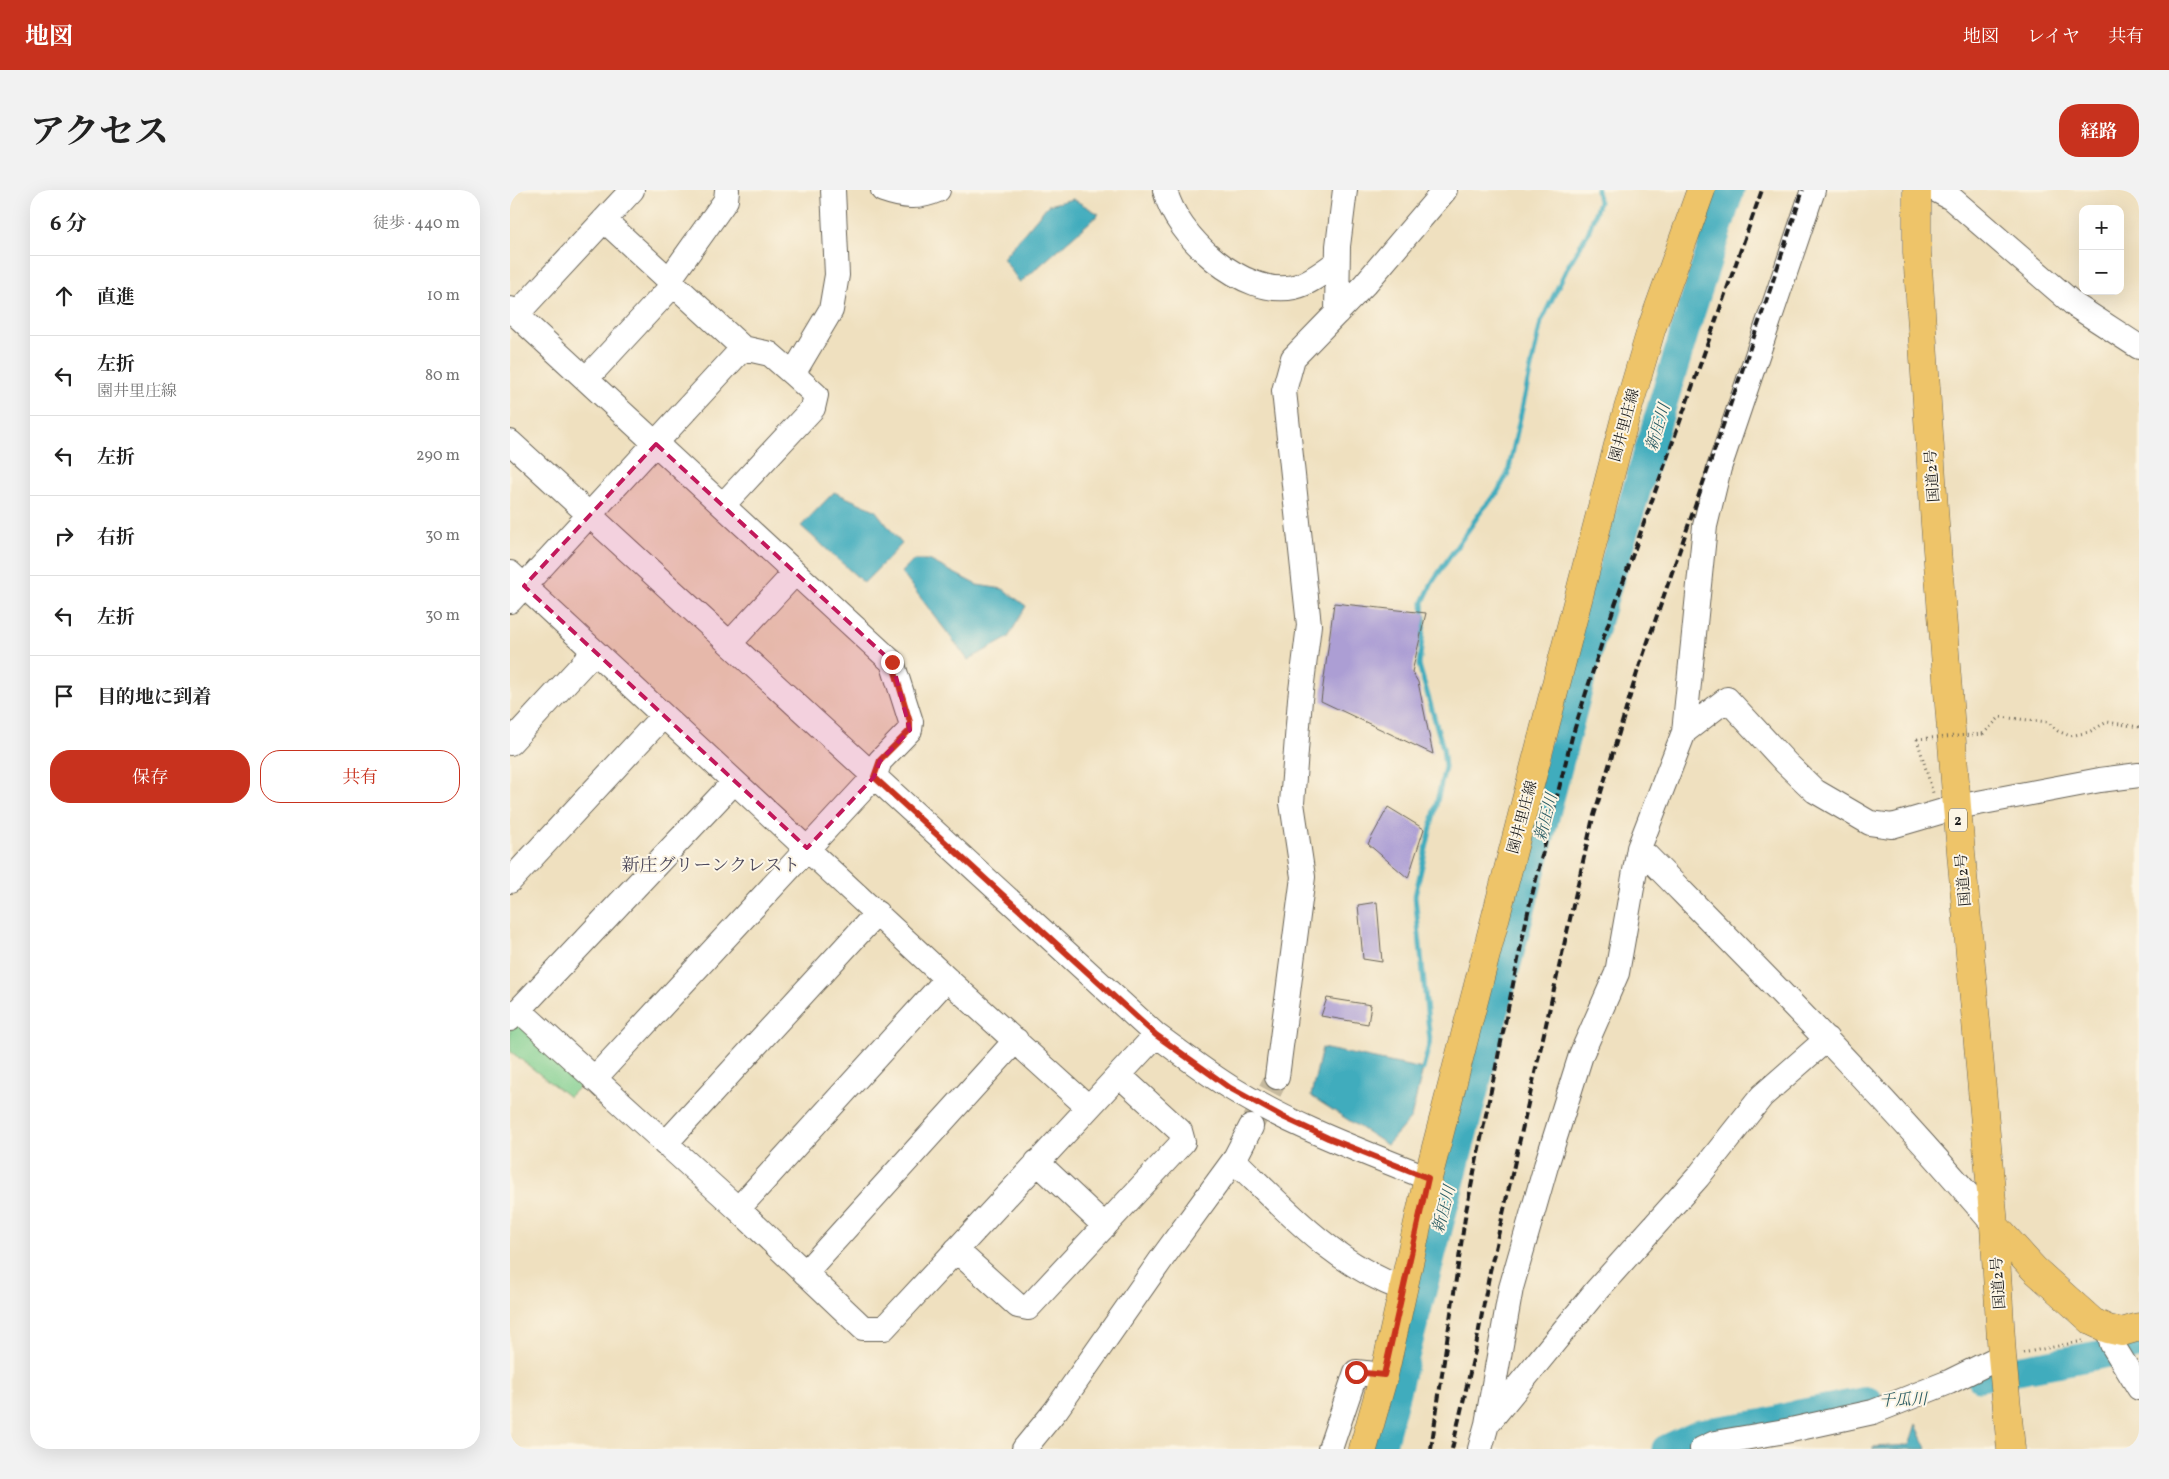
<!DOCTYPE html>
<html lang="ja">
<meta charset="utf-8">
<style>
body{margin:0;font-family:Vollkorn,"Noto Serif JP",serif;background:#f2f2f2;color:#222}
.controls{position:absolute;right:15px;top:15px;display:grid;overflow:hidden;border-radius:10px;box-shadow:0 5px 20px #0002}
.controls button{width:45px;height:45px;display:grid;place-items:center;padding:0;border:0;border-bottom:1px solid #e0e0e0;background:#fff;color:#222;font:25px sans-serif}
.stop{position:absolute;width:15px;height:15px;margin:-11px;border:4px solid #c8321e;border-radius:50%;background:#fff}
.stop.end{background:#c8321e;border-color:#fff;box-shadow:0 1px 5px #0008}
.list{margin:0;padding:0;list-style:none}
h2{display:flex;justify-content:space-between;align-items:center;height:65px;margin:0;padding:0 20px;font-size:21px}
h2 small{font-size:16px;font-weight:400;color:#767676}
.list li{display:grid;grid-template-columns:32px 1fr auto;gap:15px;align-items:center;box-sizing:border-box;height:80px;padding:0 20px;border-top:1px solid #e0e0e0}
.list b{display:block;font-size:19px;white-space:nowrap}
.list p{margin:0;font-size:16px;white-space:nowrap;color:#767676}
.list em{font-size:16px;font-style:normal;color:#767676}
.actions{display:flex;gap:10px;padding:15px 20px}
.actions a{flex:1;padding:11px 0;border:1px solid #c8321e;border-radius:20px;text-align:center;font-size:18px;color:#c8321e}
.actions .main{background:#c8321e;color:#fff}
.icon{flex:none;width:28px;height:28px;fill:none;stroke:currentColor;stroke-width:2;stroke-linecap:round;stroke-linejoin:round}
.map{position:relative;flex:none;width:1629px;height:1259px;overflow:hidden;border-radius:20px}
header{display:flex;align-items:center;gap:30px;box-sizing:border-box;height:70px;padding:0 25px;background:#c8321e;color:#fff}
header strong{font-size:24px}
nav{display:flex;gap:28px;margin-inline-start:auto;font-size:18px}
.intro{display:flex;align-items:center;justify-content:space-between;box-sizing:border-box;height:120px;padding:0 30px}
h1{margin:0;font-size:35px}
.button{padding:12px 22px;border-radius:20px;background:#c8321e;color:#fff;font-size:18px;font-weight:700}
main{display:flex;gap:30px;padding:0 30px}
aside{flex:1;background:#fff;border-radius:20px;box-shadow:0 5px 20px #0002}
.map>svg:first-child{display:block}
.green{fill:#7dcd8d;stroke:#4c7454}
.water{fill:#3facbd;stroke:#2e646c}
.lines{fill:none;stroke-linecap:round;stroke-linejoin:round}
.stream{stroke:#3facbd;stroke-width:5}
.river{stroke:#3facbd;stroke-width:29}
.building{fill:#ac9ed4}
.minor-tunnel{stroke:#c5b99e;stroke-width:24;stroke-dasharray:24 12;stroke-linecap:butt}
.minor-casing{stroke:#666155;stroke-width:26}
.major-casing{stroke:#666155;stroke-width:29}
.highway-casing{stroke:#666155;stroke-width:29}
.path{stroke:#666155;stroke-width:3;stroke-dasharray:1 4;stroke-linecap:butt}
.minor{stroke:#fff;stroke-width:24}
.major{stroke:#eec469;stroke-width:28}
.highway{stroke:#eec469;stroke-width:28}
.rail{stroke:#1c1c1c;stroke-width:4;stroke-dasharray:8 4;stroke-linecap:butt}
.path-bridge{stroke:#666155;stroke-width:3;stroke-dasharray:1 4;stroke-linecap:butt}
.route{stroke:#c8321e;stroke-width:6}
.marked{fill:#c2185b;fill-opacity:0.2;stroke:#c2185b;stroke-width:4;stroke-dasharray:10 6;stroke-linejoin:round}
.labels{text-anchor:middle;stroke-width:4;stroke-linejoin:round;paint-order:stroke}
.shield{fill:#fcf5e5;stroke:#5f5d58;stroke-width:1}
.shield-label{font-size:14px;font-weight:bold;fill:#1c1c1c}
.street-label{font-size:15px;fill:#1c1c1c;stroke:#fcf5e5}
.water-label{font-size:16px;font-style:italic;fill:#2c5d64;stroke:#fcf5e5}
.quarter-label{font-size:18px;fill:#4e4a5c;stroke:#fcf5e5}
</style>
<header>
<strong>地図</strong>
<nav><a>地図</a><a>レイヤ</a><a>共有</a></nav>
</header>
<div class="intro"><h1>アクセス</h1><a class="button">経路</a></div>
<main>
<aside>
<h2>6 分<small>徒歩 · 440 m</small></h2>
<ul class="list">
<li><svg class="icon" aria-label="ahead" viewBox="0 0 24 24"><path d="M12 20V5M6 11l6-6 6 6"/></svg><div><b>直進</b></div><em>10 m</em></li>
<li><svg class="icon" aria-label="left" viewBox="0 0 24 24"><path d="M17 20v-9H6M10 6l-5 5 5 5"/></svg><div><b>左折</b><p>園井里庄線</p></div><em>80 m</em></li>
<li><svg class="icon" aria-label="left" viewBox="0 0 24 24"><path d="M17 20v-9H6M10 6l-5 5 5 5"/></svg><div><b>左折</b></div><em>290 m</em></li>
<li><svg class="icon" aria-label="right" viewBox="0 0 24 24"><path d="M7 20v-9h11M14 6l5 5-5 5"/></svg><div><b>右折</b></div><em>30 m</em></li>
<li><svg class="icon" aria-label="left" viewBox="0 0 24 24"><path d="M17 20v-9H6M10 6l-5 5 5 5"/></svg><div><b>左折</b></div><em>30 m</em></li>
<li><svg class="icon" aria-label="arrive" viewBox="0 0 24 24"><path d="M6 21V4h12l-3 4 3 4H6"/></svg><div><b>目的地に到着</b></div></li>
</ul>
<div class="actions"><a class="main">保存</a><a>共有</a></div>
</aside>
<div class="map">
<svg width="1629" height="1259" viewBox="0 0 1629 1259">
<rect width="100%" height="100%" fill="#fcf5e5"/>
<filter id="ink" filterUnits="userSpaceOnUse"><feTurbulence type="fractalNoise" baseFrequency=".02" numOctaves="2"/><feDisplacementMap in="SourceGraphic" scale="10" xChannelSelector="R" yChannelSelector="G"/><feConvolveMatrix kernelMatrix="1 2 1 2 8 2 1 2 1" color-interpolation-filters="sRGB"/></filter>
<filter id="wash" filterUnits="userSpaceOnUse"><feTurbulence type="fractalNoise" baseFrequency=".0096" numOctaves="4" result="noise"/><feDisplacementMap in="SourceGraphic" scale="20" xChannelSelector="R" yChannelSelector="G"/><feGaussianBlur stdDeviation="1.12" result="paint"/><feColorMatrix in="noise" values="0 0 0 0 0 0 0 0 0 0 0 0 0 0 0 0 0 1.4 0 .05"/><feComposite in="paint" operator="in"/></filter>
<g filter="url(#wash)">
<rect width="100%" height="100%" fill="#efe0bf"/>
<path class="green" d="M6 831 76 890 59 907 0 861V838Z"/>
<path class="water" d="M563 9 589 24 510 93 493 68 538 15Z
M324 302 365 320 392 354 354 393 291 336Z
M404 370H419L467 395 493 399 516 416 498 448 458 470 391 382Z
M812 858 913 879 901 928 877 955 801 906Z
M1406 1234 1417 1259H1362L1364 1257 1399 1255Z"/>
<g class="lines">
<path class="stream" d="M913 879 920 851 905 706 935 577 933 558 909 475 914 433 913 412 923 391 972 320 987 303 998 283 1031 132 1058 76 1078 43 1089 12 1087 0"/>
<path class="river" d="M1470 1187 1610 1161 1629 1154
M871 1259 1081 450 1177 134 1220 0
M1156 1259 1190 1243 1256 1233 1289 1224 1358 1211"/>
</g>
<g id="blocks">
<path class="building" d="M824 413 916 423 902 482 908 492 923 564 811 511Z
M878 617 914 639 898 688 858 654Z
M867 712 872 772 853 769 848 715Z
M817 808 861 815 858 834 811 826Z"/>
</g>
</g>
<g filter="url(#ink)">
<use href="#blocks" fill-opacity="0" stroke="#666155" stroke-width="1"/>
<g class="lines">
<path class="minor-tunnel" d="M743 933 767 887"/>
<g class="minor-casing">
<path id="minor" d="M373 0C393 7 408 9 428 0
M655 0C666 47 734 108 784 97 799 94 815 81 827 72
M1426 0 1441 8 1566 116 1629 157
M159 90 216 10 217 0
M0 119 382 472 401 532 400 540 370 571 364 587 84 889
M827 123 828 56 835 0
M6 125 122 0
M233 158 260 164 283 184 321 120 327 85 323 0
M77 188 163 95
M0 252 646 845C671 863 695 882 721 898 782 936 851 961 918 988
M213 315 303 218 306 205 283 184
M0 383 437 789 578 917
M0 411 233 158 94 30
M220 453 285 383
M1174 542 1217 509 1276 573 1305 601 1360 633 1382 636 1447 617 1590 590 1629 585
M0 553 84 462
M1129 658C1250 781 1373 903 1484 1035
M0 691 153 526
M9 820 224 592
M0 829 9 820 228 1019 353 1138H374L646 845
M767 887 793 687 782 613 790 509 799 435 774 201 783 168 855 94 935 0
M155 954 367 723
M724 970C777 1021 823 1073 893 1099
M527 972 595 1036
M228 1019 437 789
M446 1060 508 1116 518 1118 673 952 670 941 609 885
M295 1083 506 850
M1598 1139 1602 1154 1629 1198
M978 1233 1086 1101 1188 987 1252 906 1317 849
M514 1259 546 1220 653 1067 724 970 741 937
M820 1259 846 1182 874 1185
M970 1259 977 1234 1001 1098 1036 976 1071 865 1107 783 1129 658 1174 542 1195 336 1209 278 1303 0
M1192 1259 1205 1253 1281 1240 1363 1222 1439 1192 1492 1166"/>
</g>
<g class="major-casing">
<path id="major" d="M1484 1035 1524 1079 1583 1132 1598 1139 1612 1142 1629 1137
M853 1259 874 1185 918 988 1114 232 1142 137 1191 0"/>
</g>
<g class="highway-casing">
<path id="highway" d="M1407 0V62L1425 334 1447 617 1484 1035 1492 1166 1501 1259"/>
</g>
<path class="path" d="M1473 544 1490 527 1538 532 1548 541 1560 546 1579 542 1597 532 1629 537
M1407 549 1423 603
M1513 1163 1573 1151"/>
<use href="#minor" class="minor"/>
<use href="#major" class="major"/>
<use href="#highway" class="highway"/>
<path class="rail" d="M921 1259 956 1021 1019 717 1062 547 1095 443 1252 0
M942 1259 965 1161 980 1081 1082 632 1127 483 1257 109 1293 0"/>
<path class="path-bridge" d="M1407 549 1473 544"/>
</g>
</g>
<g class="lines" filter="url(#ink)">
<path class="route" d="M382 472 400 532V540L370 570 364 587 646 845 720 898 771 926 818 948 918 988 874 1185 846 1182"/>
</g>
<path class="marked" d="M146 254 382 472 400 540 370 571 364 587 297 658 14 396Z"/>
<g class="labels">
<rect class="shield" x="1439" y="618.5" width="18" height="23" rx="4"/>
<g class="shield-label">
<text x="1448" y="635">2</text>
</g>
<g class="street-label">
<text transform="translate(1114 235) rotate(-75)" y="5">園井里庄線</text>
<text transform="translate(1422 286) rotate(-94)" y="5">国道2号</text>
<text transform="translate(1012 627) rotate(-75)" y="5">園井里庄線</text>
<text transform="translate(1453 690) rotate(-95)" y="5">国道2号</text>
<text transform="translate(1488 1093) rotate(-94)" y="5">国道2号</text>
</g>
<g class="water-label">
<text transform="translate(1147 237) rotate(-73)" y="6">新圧川</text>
<text transform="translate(1035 627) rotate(-75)" y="6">新圧川</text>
<text transform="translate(933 1019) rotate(-75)" y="6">新圧川</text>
<text transform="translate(1393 1209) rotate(-2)" y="6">千瓜川</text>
</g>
<g class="quarter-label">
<text x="201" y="681">新庄グリーンクレスト</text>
</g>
</g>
</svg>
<div class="controls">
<button>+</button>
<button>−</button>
</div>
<div class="stop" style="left:846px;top:1182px"></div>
<div class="stop end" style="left:382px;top:472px"></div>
</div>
</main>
